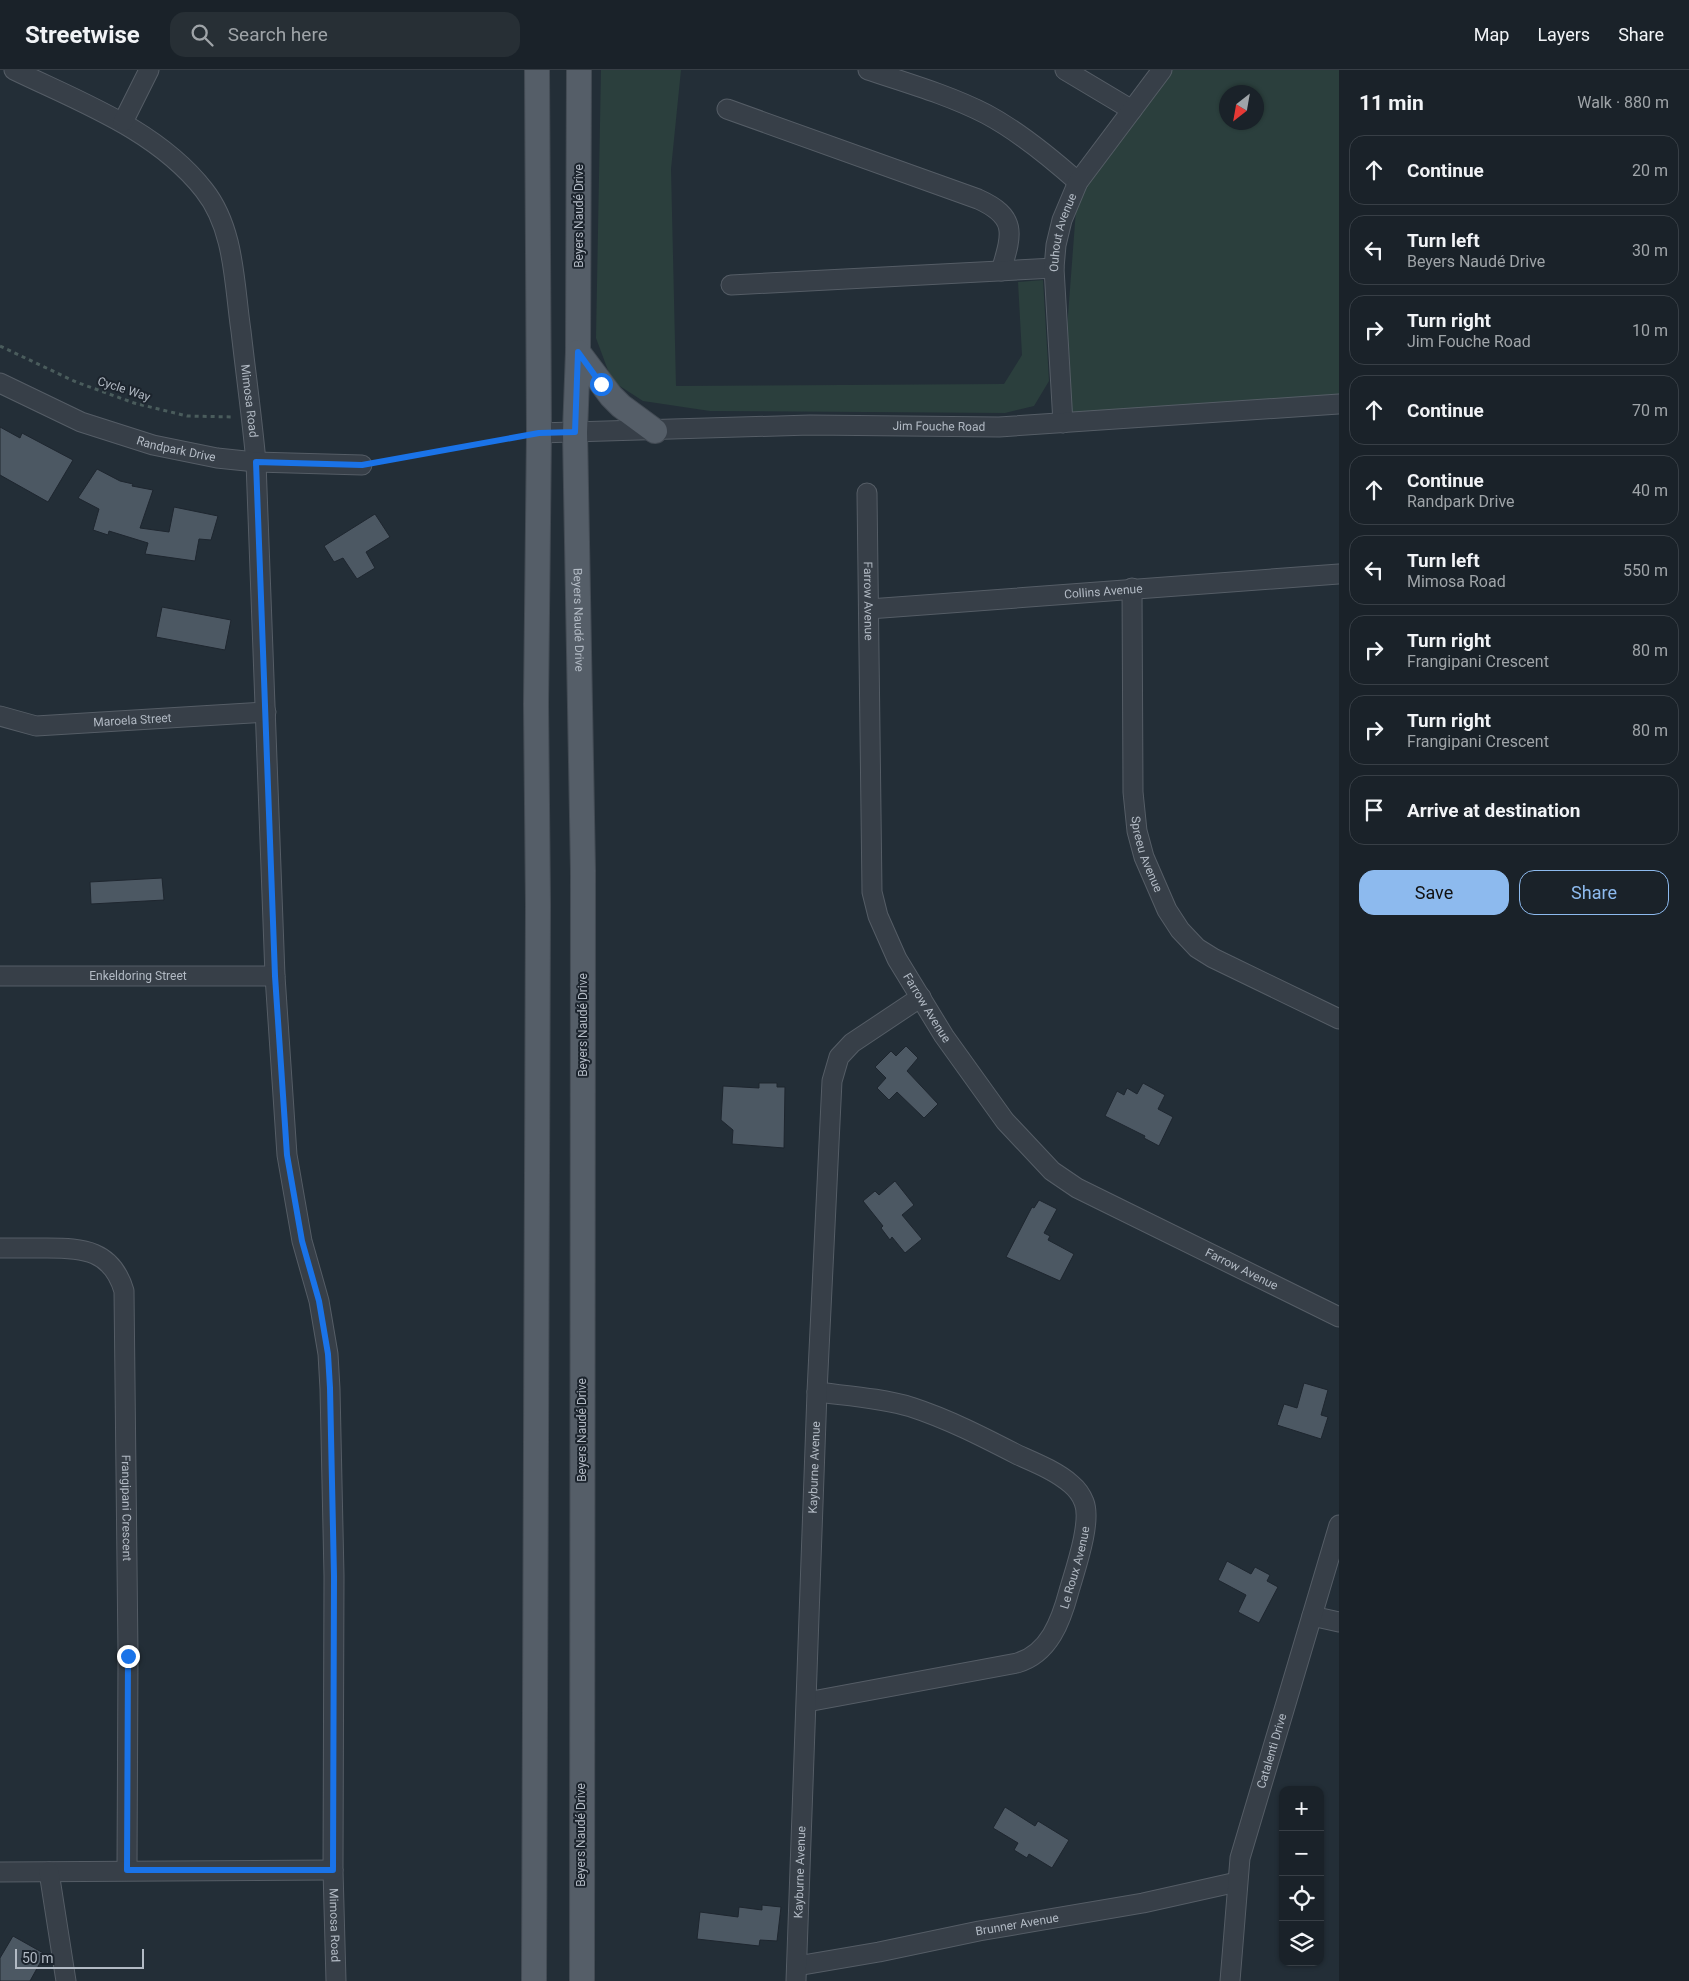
<!DOCTYPE html>
<meta charset="utf-8">
<style>
body{margin:0;font-family:Roboto,sans-serif;background:#272f35;color:#f1f3f6}
.controls{position:absolute;right:15px;bottom:15px;display:grid;overflow:hidden;border-radius:10px;box-shadow:0 1px 4px #0004}
.controls button{width:45px;height:45px;display:grid;place-items:center;padding:0;border:0;border-bottom:1px solid #383f46;background:#1a2229;color:#f1f3f6;font:25px sans-serif}
.compass{position:absolute;left:1219px;top:15px;width:45px;height:45px;border-radius:50%;background:#1a2229;box-shadow:0 1px 4px #0004;rotate:211deg}
.scale{position:absolute;left:15px;bottom:12px;width:129px;box-sizing:border-box;padding-left:5px;border:2px solid #b2bac4;border-top:0;font-size:14px;line-height:18px;white-space:nowrap;color:#b2bac4;-webkit-text-stroke:4px #1c242d;paint-order:stroke}
.stop{position:absolute;width:15px;height:15px;margin:-11px;border:4px solid #1a73e8;border-radius:50%;background:#fff}
.stop.end{background:#1a73e8;border-color:#fff;box-shadow:0 1px 5px #0008}
.list{margin:0;padding:0;list-style:none}
h2{display:flex;justify-content:space-between;align-items:center;height:65px;margin:0;padding:0 20px;font-size:21px}
h2 small{font-size:16px;font-weight:400;color:#9fa4a8}
.list li{display:grid;grid-template-columns:32px 1fr auto;gap:15px;align-items:center;box-sizing:border-box;height:70px;margin:0 10px 10px;padding:0 10px;border:1px solid #383f46;border-radius:15px}
.list b{display:block;font-size:19px;white-space:nowrap}
.list p{margin:0;font-size:16px;white-space:nowrap;color:#9fa4a8}
.list em{font-size:16px;font-style:normal;color:#9fa4a8}
.actions{display:flex;gap:10px;padding:15px 20px}
.actions a{flex:1;padding:11px 0;border:1px solid #8dbaee;border-radius:15px;text-align:center;font-size:18px;color:#8dbaee}
.actions .main{background:#8dbaee;color:#111}
.icon{flex:none;width:28px;height:28px;fill:none;stroke:currentColor;stroke-width:2;stroke-linecap:round;stroke-linejoin:round}
.map{position:relative;flex:none;width:1339px;height:1911px;overflow:hidden}
header{display:flex;align-items:center;gap:30px;box-sizing:border-box;height:70px;padding:0 25px;background:#1a2229;border-bottom:1px solid #383f46}
header strong{font-size:24px}
nav{display:flex;gap:28px;margin-inline-start:auto;font-size:18px}
.search{width:350px;height:45px;background:#272f35;display:flex;align-items:center;gap:12px;box-sizing:border-box;padding:0 18px;border-radius:15px;color:#9fa4a8;font-size:19px}
main{display:flex}
aside{flex:1;background:#1a2229}
.map>svg:first-child{display:block}
.green{fill:#2b3f3d;fill-rule:evenodd}
.building{fill:#4c5863;stroke:#1e262f}
.lines{fill:none;stroke-linecap:round;stroke-linejoin:round}
.minor-casing{stroke:#555d66;stroke-width:21}
.major-casing{stroke:#434b54;stroke-width:26}
.path{stroke:#4a5c5c;stroke-width:3;stroke-dasharray:4 4;stroke-linecap:butt}
.minor{stroke:#373f48;stroke-width:19}
.major{stroke:#555e68;stroke-width:24}
.route{stroke:#1a73e8;stroke-width:6}
.labels{text-anchor:middle;stroke-width:4;stroke-linejoin:round;paint-order:stroke}
.street-label{font-size:12px;fill:#b2bac4;stroke:#1c242d}
</style>
<header>
<strong>Streetwise</strong>
<div class="search"><svg class="icon" aria-label="search" viewBox="0 0 24 24"><circle cx="10" cy="10" r="6"/><path d="M15 15l6 6"/></svg>Search here</div>
<nav><a>Map</a><a>Layers</a><a>Share</a></nav>
</header>
<main>
<div class="map">
<svg width="1339" height="1911" viewBox="0 0 1339 1911">
<rect width="100%" height="100%" fill="#232e37"/>
<path class="green" d="M601 0H681L671 99 676 316 1004 314 1022 285 1018 212 1043 210 1049 311 1034 336 1005 343 710 341 643 331 612 311 596 268Z
M1155 0H1339V333L1060 351 1079 100ZM1226 22H1256V52H1226Z"/>
<path class="building" d="M0 357 20 368 22 363 73 390 48 432 0 405Z
M97 399 120 411 133 414 132 416 153 420 140 458 169 462 174 437 218 446 211 470 199 469 195 491 145 484 148 473 109 461 108 465 93 460 99 439 78 428Z
M375 444 390 467 366 482 375 498 357 509 343 488 334 492 324 476Z
M162 537 231 550 225 580 156 567Z
M162 808 164 830 91 834 90 812Z
M906 976 918 988 907 1001 938 1034 924 1048 897 1022 889 1030 877 1018 886 1008 875 997 891 981 896 986Z
M759 1013H777V1017H785L784 1078 732 1074 733 1060 721 1050 723 1016 759 1018Z
M1143 1013 1165 1025 1158 1039 1173 1047 1159 1076 1144 1068 1145 1066 1105 1046 1117 1021 1124 1025 1127 1018 1137 1024Z
M895 1111 914 1135 902 1145 922 1169 905 1183 892 1167 890 1170 881 1158 883 1156 863 1131 875 1121 879 1125Z
M1039 1130 1057 1139 1044 1163 1050 1166 1048 1170 1074 1184 1060 1211 1006 1187 1032 1137 1034 1138Z
M1304 1313 1328 1320 1321 1345 1328 1347 1321 1369 1277 1355 1284 1334 1297 1338Z
M1227 1491 1251 1504 1255 1497 1270 1505 1267 1511 1278 1517 1259 1553 1238 1542 1246 1525 1218 1510Z
M1005 1737 1035 1756 1038 1751 1069 1770 1052 1798 1029 1784 1027 1788 1014 1780 1018 1773 993 1758Z
M762 1835 781 1837 777 1871 760 1870 759 1876 697 1869 700 1842 738 1847 739 1837 762 1840Z
M13 1866 45 1884 30 1911H0V1888Z"/>
<g class="lines">
<g class="minor-casing">
<g id="minor">
<path id="s1" d="M14 0C80 32 157 60 204 120 235 159 234 214 241 261 246 305 252 348 256 392L275 906 287 1085 302 1171 319 1231 328 1284 330 1319 334 1506 333 1800 336 1911"/>
<path d="M868 0C907 13 949 25 986 44 1018 61 1051 88 1078 112"/>
<path d="M1065 0 1132 40"/>
<path d="M727 39 978 129C1018 147 1012 164 1001 201"/>
<path d="M123 52 149 0"/>
<path d="M731 215 1054 198"/>
<path id="s2" d="M0 313 81 352 153 375 217 388 256 392 362 395"/>
<path id="s3" d="M1063 353 1054 198 1056 175 1062 150 1078 112 1162 0"/>
<path id="s4" d="M539 363 810 355 999 357 1339 334"/>
<path id="s5" d="M867 423 872 822 878 846 897 889 944 966 1005 1051 1052 1101 1077 1118 1339 1247"/>
<path id="s6" d="M1132 518 1133 722 1137 761 1144 787 1167 840 1180 860 1197 878 1213 888 1339 949"/>
<path id="s7" d="M869 539 1339 504"/>
<path id="s8" d="M0 646 36 656 266 642"/>
<path id="s9" d="M0 906H275"/>
<path id="s10" d="M0 1178C16 1178 31 1178 47 1178 83 1178 112 1180 124 1221L128 1585 127 1800"/>
<path d="M1312 1546 1339 1552"/>
<path id="s11" d="M807 1632 1017 1593C1049 1584 1061 1551 1069 1521 1075 1500 1092 1452 1084 1432 1081 1424 1077 1419 1071 1414 1056 1401 1036 1393 1018 1385 983 1367 948 1349 911 1337 881 1328 848 1326 817 1322"/>
<path d="M0 1802 333 1800"/>
<path d="M49 1802 66 1911"/>
<path id="s12" d="M797 1896 879 1882 979 1861 1143 1833 1237 1812"/>
<path id="s13" d="M796 1911 817 1322 832 1011 839 987 852 973 921 927"/>
<path id="s14" d="M1230 1911 1240 1788 1339 1455"/>
</g>
</g>
<g class="major-casing">
<g id="major">
<path id="s15" d="M579 0 578 282 575 362 583 801 582 1911"/>
<path d="M578 282 611 326 621 336 655 361"/>
<path d="M534 1911 538 835 536 634 539 363 537 0"/>
</g>
</g>
<path class="path" d="M0 276 76 312 134 333 187 346 233 347
M377 393 521 366"/>
<use href="#minor" class="minor"/>
<use href="#major" class="major"/>
</g>
<g class="lines">
<path class="route" d="M128 1586 127 1800H333L334 1506 330 1318 328 1284 319 1231 302 1171 287 1085 275 906 256 392 362 395 539 363 575 362 578 282 601 314"/>
</g>
<g class="labels">
<g class="street-label">
<text transform="translate(579 146) rotate(-90)" y="4">Beyers Naudé Drive</text>
<text dy="4" stroke="none"><textPath href="#s3" startOffset="192">Ouhout Avenue</textPath></text>
<text transform="translate(124 319) rotate(18)" y="4">Cycle Way</text>
<text dy="4" stroke="none"><textPath href="#s1" startOffset="445">Mimosa Road</textPath></text>
<text dy="4" stroke="none"><textPath href="#s4" startOffset="400">Jim Fouche Road</textPath></text>
<text dy="4" stroke="none"><textPath href="#s2" startOffset="189">Randpark Drive</textPath></text>
<text dy="4" stroke="none"><textPath href="#s7" startOffset="235">Collins Avenue</textPath></text>
<text dy="4" stroke="none"><textPath href="#s5" startOffset="108">Farrow Avenue</textPath></text>
<text dy="4" stroke="none"><textPath href="#s15" startOffset="550">Beyers Naudé Drive</textPath></text>
<text dy="4" stroke="none"><textPath href="#s8" startOffset="134">Maroela Street</textPath></text>
<text dy="4" stroke="none"><textPath href="#s6" startOffset="268">Spreeu Avenue</textPath></text>
<text dy="4" stroke="none"><textPath href="#s9" startOffset="138">Enkeldoring Street</textPath></text>
<text dy="4" stroke="none"><textPath href="#s5" startOffset="528">Farrow Avenue</textPath></text>
<text transform="translate(583 955) rotate(-90)" y="4">Beyers Naudé Drive</text>
<text dy="4" stroke="none"><textPath href="#s5" startOffset="948">Farrow Avenue</textPath></text>
<text transform="translate(582 1360) rotate(-90)" y="4">Beyers Naudé Drive</text>
<text dy="4" stroke="none"><textPath href="#s13" startOffset="514">Kayburne Avenue</textPath></text>
<text dy="4" stroke="none"><textPath href="#s10" startOffset="361">Frangipani Crescent</textPath></text>
<text dy="4" stroke="none"><textPath href="#s11" startOffset="331">Le Roux Avenue</textPath></text>
<text dy="4" stroke="none"><textPath href="#s14" startOffset="235">Catalenti Drive</textPath></text>
<text transform="translate(581 1765) rotate(-90)" y="4">Beyers Naudé Drive</text>
<text dy="4" stroke="none"><textPath href="#s13" startOffset="109">Kayburne Avenue</textPath></text>
<text dy="4" stroke="none"><textPath href="#s1" startOffset="1975">Mimosa Road</textPath></text>
<text dy="4" stroke="none"><textPath href="#s12" startOffset="224">Brunner Avenue</textPath></text>
</g>
</g>
</svg>
<div class="controls">
<button>+</button>
<button>−</button>
<button><svg class="icon" aria-label="locate" viewBox="0 0 24 24"><circle cx="12" cy="12" r="6"/><path d="M12 2v4M12 18v4M2 12h4M18 12h4"/></svg></button>
<button><svg class="icon" aria-label="layers" viewBox="0 0 24 24"><path d="M12 4l9 5-9 5-9-5zM3 14l9 5 9-5"/></svg></button>
</div>
<svg class="compass" viewBox="-18 -18 36 36"><path d="M0-13l5 13h-10z" fill="#e53935"/><path d="M0 13l5-13h-10z" fill="#9fa4a8"/></svg>
<div class="scale">50 m</div>
<div class="stop" style="left:601px;top:314px"></div>
<div class="stop end" style="left:128px;top:1586px"></div>
</div>
<aside>
<h2>11 min<small>Walk · 880 m</small></h2>
<ul class="list">
<li><svg class="icon" aria-label="ahead" viewBox="0 0 24 24"><path d="M12 20V5M6 11l6-6 6 6"/></svg><div><b>Continue</b></div><em>20 m</em></li>
<li><svg class="icon" aria-label="left" viewBox="0 0 24 24"><path d="M17 20v-9H6M10 6l-5 5 5 5"/></svg><div><b>Turn left</b><p>Beyers Naudé Drive</p></div><em>30 m</em></li>
<li><svg class="icon" aria-label="right" viewBox="0 0 24 24"><path d="M7 20v-9h11M14 6l5 5-5 5"/></svg><div><b>Turn right</b><p>Jim Fouche Road</p></div><em>10 m</em></li>
<li><svg class="icon" aria-label="ahead" viewBox="0 0 24 24"><path d="M12 20V5M6 11l6-6 6 6"/></svg><div><b>Continue</b></div><em>70 m</em></li>
<li><svg class="icon" aria-label="ahead" viewBox="0 0 24 24"><path d="M12 20V5M6 11l6-6 6 6"/></svg><div><b>Continue</b><p>Randpark Drive</p></div><em>40 m</em></li>
<li><svg class="icon" aria-label="left" viewBox="0 0 24 24"><path d="M17 20v-9H6M10 6l-5 5 5 5"/></svg><div><b>Turn left</b><p>Mimosa Road</p></div><em>550 m</em></li>
<li><svg class="icon" aria-label="right" viewBox="0 0 24 24"><path d="M7 20v-9h11M14 6l5 5-5 5"/></svg><div><b>Turn right</b><p>Frangipani Crescent</p></div><em>80 m</em></li>
<li><svg class="icon" aria-label="right" viewBox="0 0 24 24"><path d="M7 20v-9h11M14 6l5 5-5 5"/></svg><div><b>Turn right</b><p>Frangipani Crescent</p></div><em>80 m</em></li>
<li><svg class="icon" aria-label="arrive" viewBox="0 0 24 24"><path d="M6 21V4h12l-3 4 3 4H6"/></svg><div><b>Arrive at destination</b></div></li>
</ul>
<div class="actions"><a class="main">Save</a><a>Share</a></div>
</aside>
</main>
